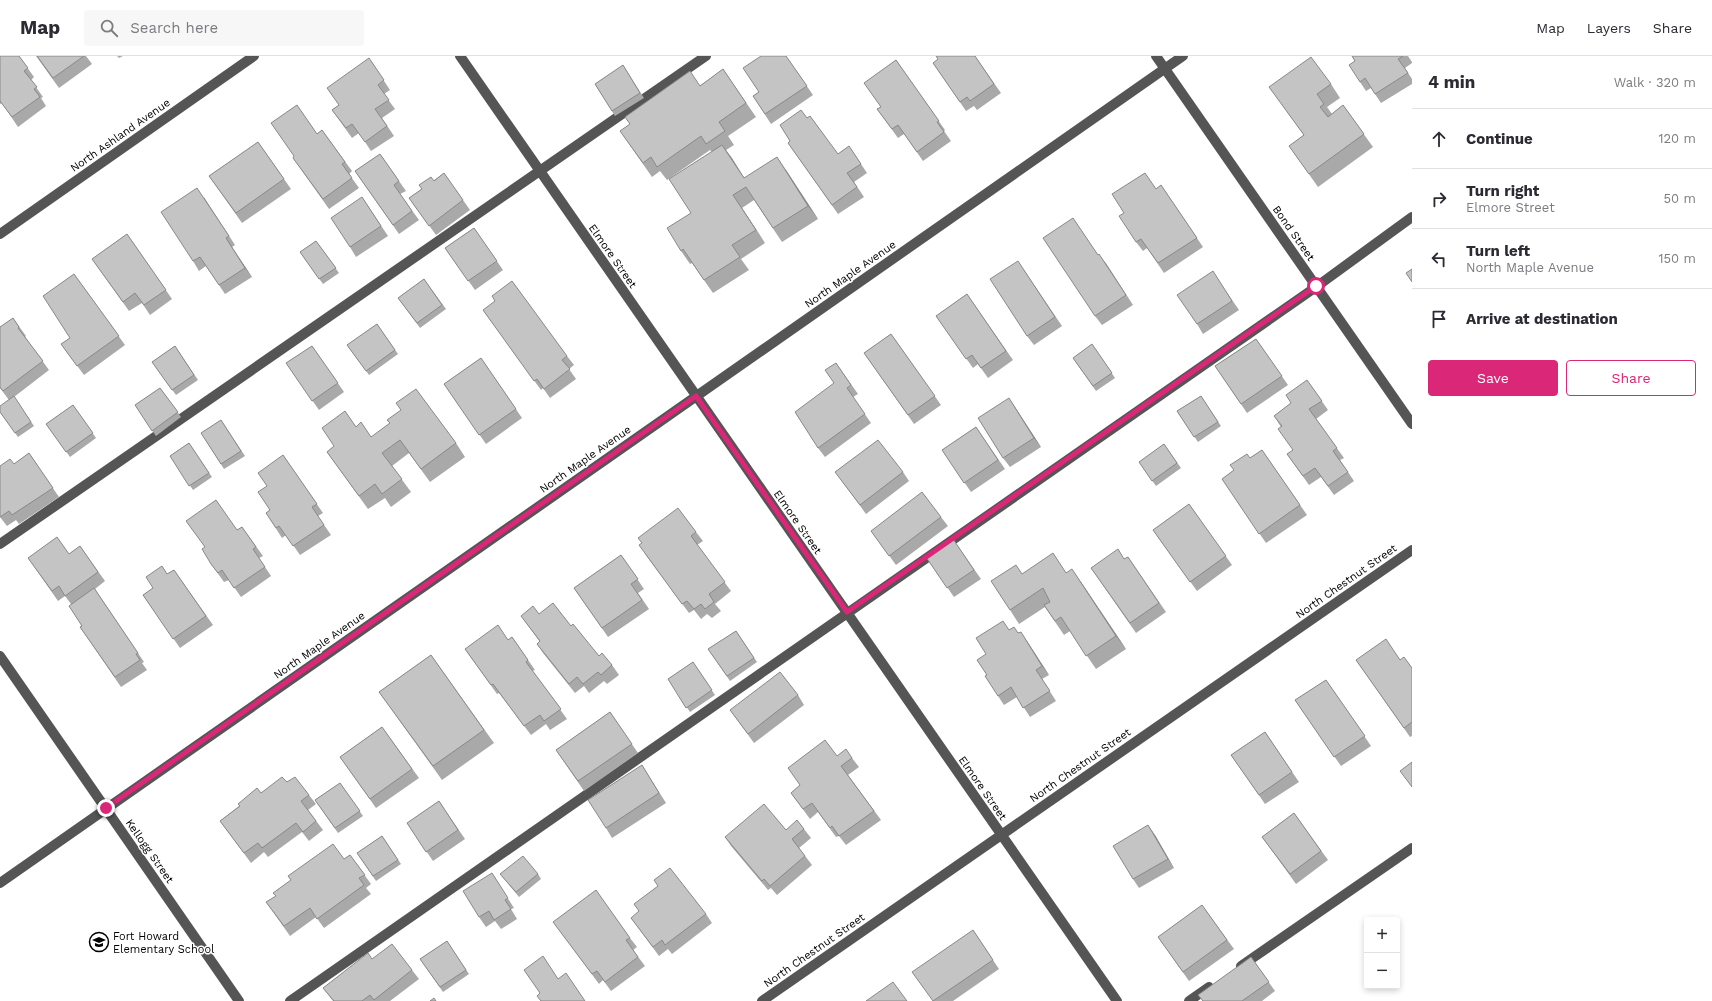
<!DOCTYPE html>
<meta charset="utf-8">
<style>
body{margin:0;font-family:"Work Sans",sans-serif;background:#f7f7f7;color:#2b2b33}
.controls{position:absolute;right:12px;bottom:12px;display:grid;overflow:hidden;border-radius:4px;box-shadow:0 2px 6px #0003}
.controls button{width:36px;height:36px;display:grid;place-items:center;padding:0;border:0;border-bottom:1px solid #e1e1e2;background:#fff;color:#2b2b33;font:20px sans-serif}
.stop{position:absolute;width:12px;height:12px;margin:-9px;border:3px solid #db2777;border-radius:50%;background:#fff}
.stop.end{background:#db2777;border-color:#fff;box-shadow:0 1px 4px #0008}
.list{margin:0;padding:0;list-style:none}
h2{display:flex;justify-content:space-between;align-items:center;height:52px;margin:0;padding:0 16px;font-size:17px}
h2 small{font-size:13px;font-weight:400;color:#7c7c81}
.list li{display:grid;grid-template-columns:26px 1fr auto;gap:12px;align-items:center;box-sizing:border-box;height:60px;padding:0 16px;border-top:1px solid #e1e1e2}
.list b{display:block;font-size:15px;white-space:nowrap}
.list p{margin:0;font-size:13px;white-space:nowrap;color:#7c7c81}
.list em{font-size:13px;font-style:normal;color:#7c7c81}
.actions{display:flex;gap:8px;padding:12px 16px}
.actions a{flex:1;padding:9px 0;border:1px solid #db2777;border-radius:4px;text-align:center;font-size:14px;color:#db2777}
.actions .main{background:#db2777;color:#fff}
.icon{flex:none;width:22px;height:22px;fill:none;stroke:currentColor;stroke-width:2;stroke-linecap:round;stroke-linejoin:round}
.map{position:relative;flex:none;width:1412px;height:945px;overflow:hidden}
header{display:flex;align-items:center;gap:24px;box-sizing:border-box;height:56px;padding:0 20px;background:#fff;border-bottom:1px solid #e1e1e2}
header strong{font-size:19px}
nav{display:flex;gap:22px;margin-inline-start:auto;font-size:14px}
.search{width:280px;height:36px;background:#f7f7f7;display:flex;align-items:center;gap:10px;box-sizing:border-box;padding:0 14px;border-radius:4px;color:#7c7c81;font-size:15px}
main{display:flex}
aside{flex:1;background:#fff}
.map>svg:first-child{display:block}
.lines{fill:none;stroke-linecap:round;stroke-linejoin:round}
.minor{stroke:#555;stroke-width:10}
.wall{fill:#a9a9a9}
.shaded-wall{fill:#898989}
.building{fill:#c4c4c4;stroke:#898989}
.route{stroke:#db2777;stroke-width:5}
.labels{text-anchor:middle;stroke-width:3;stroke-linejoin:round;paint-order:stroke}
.street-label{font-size:11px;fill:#000;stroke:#fff}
.poi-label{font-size:11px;fill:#000;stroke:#fff;text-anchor:start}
</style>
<header>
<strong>Map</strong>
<div class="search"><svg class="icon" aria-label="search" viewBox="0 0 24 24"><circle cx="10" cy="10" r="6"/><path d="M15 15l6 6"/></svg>Search here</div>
<nav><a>Map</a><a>Layers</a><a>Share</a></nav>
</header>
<main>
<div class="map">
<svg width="1412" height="945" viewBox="0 0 1412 945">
<rect width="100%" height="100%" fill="#fff"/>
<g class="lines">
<path class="minor" d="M460 0 1117 945
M1156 0 1412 368
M0 178 254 0
M0 488 706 0
M0 600 239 945
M0 827 1183 0
M1241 910 1412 792
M290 945 1316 231 1412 161
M762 945 1412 494
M1189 945 1209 931"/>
</g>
<path class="wall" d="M0 0H19L34 21 31 24 43 41 41 42 46 50 18 71 2 47 0 48Z
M36 0H86L92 8 59 32Z
M117 0H123L119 2Z
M786 0 813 39 771 68 753 40 759 36Z
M975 0 1001 37 977 54 974 50 966 55 933 7Z
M1352 0H1408L1412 6V7L1405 12 1412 23V28L1381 47 1371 32 1366 35 1360 26 1355 5Z
M369 2 390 34 384 38 395 53 382 62 394 80 371 95 359 77 352 82 332 54 339 49Z
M896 4 945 74 944 75 951 85 923 105 904 78 898 82 877 53 881 51Z
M623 9 644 42 615 60 595 28Z
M723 13 756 61 728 80 734 89 726 94 744 122 786 114 818 163 782 186 754 144 742 152 765 187 741 203 749 214 713 237 692 207 690 208 681 195 691 157 712 96 710 94 667 124 660 115 652 121 620 75 700 30Z
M1331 28 1340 42 1327 51 1332 58 1343 49 1373 91 1318 131 1289 90 1304 79 1269 31Z
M807 62 838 98 849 90 867 117 854 126 864 141 838 158 788 87 790 85Z
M322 74 352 115 349 118 359 132 329 153 293 102 317 78Z
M258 86 291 133 242 167 209 120Z
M380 98 406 135 400 138 419 164 399 178 355 115Z
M444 117 470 154 436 179 409 142Z
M1161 129 1203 191 1164 217 1147 192 1143 195 1136 186 1156 133Z
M204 141 235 189 232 191 252 221 225 238 206 210 199 215 193 205Z
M362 141 388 180 356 201 350 191Z
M474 172 503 214 475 234 445 192Z
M127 178 172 243 150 259 142 247 129 255 92 203Z
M316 185 339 217 323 228 300 196Z
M1098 199 1106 207 1133 249 1102 269 1095 260Z
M1024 214 1062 270 1034 289 1027 280Z
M74 218 125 289 84 319 61 288 70 282Z
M424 223 446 253 420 272 398 242Z
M1219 225 1239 254 1203 278 1197 268Z
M967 238 1013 304 988 322 978 308 973 312 936 260Z
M483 254 567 300 574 309 569 313 576 323 550 342 543 332 541 334Z
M13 262 26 280 25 281 49 314 14 341 34 370 18 381 0 356 9 344 0 332V271Z
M377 268 398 298 369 319 347 289Z
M891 278 941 349 914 368 864 297Z
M1256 283 1288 329 1247 357 1215 310Z
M1092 288 1115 322 1096 335 1073 302Z
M175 290 198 324 176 339 152 306Z
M312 290 344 336 319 354 286 307Z
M481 302 522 362 486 388 444 328Z
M836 307 858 338 853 341 871 367 825 401 818 392 834 327Z
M1307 324 1328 354 1316 363 1344 402 1340 404 1354 425 1334 439 1321 421 1309 429 1287 398 1293 394 1281 371 1274 360 1291 347Z
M160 332 181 361 156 380 135 349Z
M1201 340 1221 370 1198 386 1177 355Z
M1009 342 1041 391 1010 411 1003 402Z
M73 349 96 382 70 401 46 368Z
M221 364 245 400 224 413 201 377Z
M356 371 371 381 456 387 465 401 430 426 409 397 392 410 411 436 391 451 385 442 368 453 327 396 334 390Z
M976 371 1005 413 971 436 942 394Z
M189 387 212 421 193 434 170 400Z
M1164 388 1181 412 1156 430 1139 406Z
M1262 394 1307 459 1266 487 1222 423 1250 402Z
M29 397 59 441 19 468 16 464 7 470 0 461 14 408Z
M283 399 323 457 318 460 331 479 300 499 286 479 282 482 266 457 270 454 267 430Z
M903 416 909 425 866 458 842 425Z
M1189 448 1232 509 1197 535 1153 474Z
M941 461 948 470 896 509 871 475Z
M242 471 263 500 259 502 271 520 241 541 229 524 224 526 211 508 237 474Z
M696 476 703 485 697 489 731 535 715 548 721 555 712 562 707 558 701 563 694 554 689 557 645 498Z
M953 483 981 523 954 541 926 501Z
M80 490 105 525 95 533 144 606 142 607 147 614 121 631 80 571 82 570 71 548 65 540 58 545 28 502 69 498Z
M621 499 644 533 638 537 649 553 608 581 574 532Z
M1128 501 1166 556 1136 577 1091 512 1124 503Z
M174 514 213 569 180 592 143 539 153 532 167 518Z
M1067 517 1081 526 1126 593 1096 613 1070 575 1064 579 1045 551 1019 568 1010 554 1022 518Z
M539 558 571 570 599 600 612 609 619 619 607 628 604 625 589 637 584 630 575 637 543 597 537 588 540 586 521 560Z
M1009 574 1018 577 1027 585 1049 619 1042 623 1056 645 1030 661 1017 641 1004 649 998 640 987 619 986 598Z
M736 575 757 606 730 625 708 593Z
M512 581 535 614 532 615 567 663 550 674 546 668 531 679 499 637 497 638 465 593 508 584Z
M431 599 494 687 442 724 379 636Z
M1356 604H1400L1412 612V680L1410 681Z
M693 606 715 639 690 656 668 623Z
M1326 624 1371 690 1341 710 1295 644Z
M798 639 804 649 754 687 730 654Z
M610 656 638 697 584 735 556 694Z
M382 671 419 722 376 752 340 701Z
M1265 676 1299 726 1265 748 1231 699Z
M837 700 852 702 859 711 848 719 881 764 846 789 839 780 836 781 818 756 810 763 791 737Z
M642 709 666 747 612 782 606 772Z
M287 726 309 739 316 748 308 754 323 774 309 785 302 776 268 801 264 796 251 807 220 765 239 750 261 737Z
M340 727 363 760 338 777 315 744Z
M439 745 465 783 433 805 407 767Z
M1294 757 1328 804 1296 828 1262 781Z
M804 773 811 782 799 792 812 809 777 839 771 832 768 834 731 790 725 781 786 774Z
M1155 779 1174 812 1139 832 1133 823Z
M382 780 401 808 376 825 357 797Z
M350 799 371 828 366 832 371 838 324 872 316 861 290 880 266 846 344 803Z
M492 817 514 852 511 853 517 863 501 873 495 865 486 871 479 861Z
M500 818H538L541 823 519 841Z
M1202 849 1234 893 1189 925 1158 881Z
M706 858 712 867 672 898 668 893 659 900 631 862Z
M973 874 999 913 953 945H933Z
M560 875 630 882 637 891 633 894 645 910 611 935 603 924 599 928Z
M447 885 469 918 443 936 420 903Z
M1251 901 1275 935 1262 945H1203Z
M372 903 412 914 419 923 390 945H333L323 932Z"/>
<path class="shaded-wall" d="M722 89 732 102 753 136 744 122Z
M777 101 786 114 818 163 808 150Z
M733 139 742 152 765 187 756 174Z
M226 182 252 221 245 212Z
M1009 342 1015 351 1041 391 1034 382Z
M1072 513 1081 526 1126 593 1116 580Z
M1021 576 1027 585 1049 619 1042 610Z
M1148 769 1155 779 1174 812 1168 803Z"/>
<path class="building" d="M0 0H19L28 12 24 15 37 31 34 33 40 41 12 61 0 45Z
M37 0H84L53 22Z
M761 0H786L807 30 765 58 753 40 759 36 743 12Z
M936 0H975L994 28 970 45 967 41 960 46 933 7 938 3Z
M1352 0H1403L1398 3 1408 17 1375 38 1365 22 1360 26 1349 9 1355 5Z
M1311 1 1331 28 1317 38 1324 48 1320 51 1328 61 1343 49 1364 78 1309 118 1289 90 1304 79 1269 31Z
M369 2 384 24 378 29 389 44 375 53 387 70 365 86 352 68 346 72 332 54 339 49 327 32Z
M896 4 939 65 937 66 944 76 917 96 898 69 892 73 877 53 881 51 864 27Z
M623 9 640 37 612 55 595 28Z
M723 13 746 47 719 66 725 75 706 88 701 80 657 111 651 101 643 107 620 75 630 68 625 61 690 15 700 30Z
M297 49 317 78 322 74 345 106 342 108 352 122 323 143 293 102 294 100 271 67Z
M801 54 807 62 810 60 838 98 849 90 861 108 847 117 857 131 832 149 788 87 790 85 780 69Z
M258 86 284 123 236 157 209 120Z
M722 89 744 122 777 101 808 150 773 172 746 131 733 139 756 174 732 189 740 201 704 224 683 193 681 195 667 172 691 157 669 123Z
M380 98 399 125 394 129 412 155 393 169 355 115Z
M444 117 463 144 429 170 409 142 422 133 419 129 431 121 434 125Z
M1145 117 1156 133 1161 129 1197 182 1158 207 1141 183 1136 186 1119 160 1124 157 1112 138Z
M197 132 229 180 226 182 245 212 219 229 200 201 193 205 161 156Z
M362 141 381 170 350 191 331 162Z
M1073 162 1098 199 1099 198 1126 239 1095 260 1043 182Z
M474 172 497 205 468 225 445 192Z
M127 178 166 234 144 249 135 237 123 246 92 203Z
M316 185 336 212 319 223 300 196Z
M1018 205 1055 261 1027 280 990 223Z
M1412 213V226L1406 217Z
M1213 215 1232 245 1197 268 1177 239Z
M74 218 119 280 77 310 61 288 70 282 43 240Z
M424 223 442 249 417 267 398 242Z
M512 225 567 300 562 304 570 313 544 333 537 323 534 325 483 254 495 245 492 240Z
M967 238 1006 295 981 312 972 299 966 303 936 260Z
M13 262 19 271 18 272 43 305 3 335 0 331V271Z
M377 268 395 294 366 315 347 289Z
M891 278 935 340 908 359 864 297Z
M1256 283 1282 320 1241 348 1215 310Z
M1092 288 1112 317 1093 330 1073 302Z
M175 290 194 319 172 334 152 306Z
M312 290 338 327 312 345 286 307Z
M481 302 516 353 479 379 444 328Z
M836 307 851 329 847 332 865 358 818 392 795 356 834 327 825 314Z
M1307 324 1322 345 1309 353 1337 392 1333 395 1348 416 1328 430 1315 412 1303 420 1287 398 1293 394 1278 373 1282 370 1274 360 1291 347 1286 339Z
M160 332 178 356 152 375 135 349Z
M416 333 456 387 421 413 400 384 382 397 402 423 382 438 375 428 359 440 327 396 334 390 322 372 345 355 356 371 361 366 371 381 390 367 387 364 401 354 396 347Z
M14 340 31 366 15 377 0 356V350Z
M1201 340 1218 366 1194 381 1177 355Z
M1009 342 1034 382 1003 402 978 362Z
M73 349 93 377 66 396 46 368Z
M221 364 241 395 221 408 201 377Z
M976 371 998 404 964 427 942 394Z
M878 384 903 416 860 449 835 416Z
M189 387 209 417 189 430 170 400Z
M1164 388 1177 407 1152 425 1139 406Z
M1262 394 1300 449 1259 478 1222 423 1234 414 1230 409 1247 398 1250 402Z
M29 397 53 432 12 459 9 455 0 461V410L10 403 14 408Z
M283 399 317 448 312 451 324 469 293 490 279 470 276 472 266 457 270 454 258 436 267 430 258 417Z
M922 436 941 461 889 500 871 475Z
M216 444 237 474 242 471 256 491 253 493 265 511 234 532 222 514 218 517 211 508 202 493 205 491 186 465Z
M1189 448 1226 500 1190 526 1153 474Z
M678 452 696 476 691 480 725 526 709 538 714 546 705 553 701 548 694 553 687 545 682 548 639 489 642 487 638 482Z
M57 481 69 498 80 490 98 516 65 540 59 530 52 535 28 502Z
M953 483 974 514 947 532 926 501Z
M1118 493 1124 503 1128 501 1159 547 1130 567 1091 512Z
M1053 497 1066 517 1072 513 1116 580 1086 600 1061 561 1055 565 1044 549 1050 546 1043 532 1010 554 991 525 1016 509 1022 518Z
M621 499 638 523 631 528 642 544 602 572 574 532Z
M162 510 167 518 174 514 206 560 173 583 143 539 153 532 146 521Z
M94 532 138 597 136 598 140 604 115 621 80 571 82 570 69 550Z
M553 547 571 570 573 568 599 600 602 597 612 609 601 619 598 616 583 628 577 621 569 628 537 588 540 585 521 560 533 550 539 558Z
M1003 565 1009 574 1014 571 1018 577 1021 576 1042 610 1036 614 1050 635 1023 652 1011 631 998 640 985 620 987 619 977 604 986 598 976 582Z
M498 569 508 584 512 581 528 604 526 606 561 653 544 665 540 659 524 670 493 628 491 629 465 593Z
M736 575 754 602 727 620 708 593Z
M1386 583 1400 604 1404 601 1412 612V666L1404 672 1356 604Z
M431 599 484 674 433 710 379 636Z
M693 606 712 634 686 652 668 623Z
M780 616 798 639 748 678 730 654Z
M1326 624 1365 680 1334 701 1295 644Z
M610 656 632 688 578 725 556 694Z
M382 671 412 713 370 743 340 701Z
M1265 676 1292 716 1259 739 1231 699Z
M825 684 837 700 846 693 852 702 841 710 874 755 839 780 832 770 830 772 812 747 803 753 791 737 800 729 788 712Z
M1412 706V731L1400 715Z
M642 709 659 737 606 772 588 744Z
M282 721 287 726 295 721 309 739 301 745 316 765 303 776 296 767 262 792 258 787 244 797 220 765 240 750 238 748 257 732 261 737Z
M340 727 360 755 335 772 315 744Z
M439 745 458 774 426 796 407 767Z
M764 748 786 774 797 764 804 773 792 783 805 800 770 830 764 823 762 825 725 781Z
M1294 757 1321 795 1290 818 1262 781Z
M1148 769 1168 803 1133 823 1113 790Z
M382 780 398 804 373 820 357 797Z
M333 788 344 803 350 799 365 819 359 822 364 829 317 863 310 852 284 870 266 846 276 840 273 837 291 824 288 820Z
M523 800 538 818 516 836 500 818Z
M670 812 706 858 665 889 662 884 653 891 631 862 639 855 634 848 658 830 654 824Z
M492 817 508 842 505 844 511 853 494 864 489 855 479 861 463 835Z
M596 834 630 882 626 884 638 901 605 926 597 915 592 918 553 866Z
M1202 849 1227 884 1183 916 1158 881Z
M973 874 993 904 933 945 912 916Z
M447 885 466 914 440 931 420 903Z
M392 888 412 914 374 944 370 939 362 945H334L323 932 368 897 372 903Z
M543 900 558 923 566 917 585 945H541L537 940 540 937 524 914Z
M1251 901 1269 926 1242 945H1203L1198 939Z
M893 926 907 945H866Z
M434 942 436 945H430Z"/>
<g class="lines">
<path class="route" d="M106 752 696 340 847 556 1316 230"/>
</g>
<defs>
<g id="school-ring" transform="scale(1)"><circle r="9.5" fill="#fff" stroke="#000" stroke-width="1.5"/><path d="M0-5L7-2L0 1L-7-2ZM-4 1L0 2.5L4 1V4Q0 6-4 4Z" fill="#000"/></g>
</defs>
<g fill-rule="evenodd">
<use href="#school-ring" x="99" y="886"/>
</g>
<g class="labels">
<g class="street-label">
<text transform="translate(120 79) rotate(-35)" y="4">North Ashland Avenue</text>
<text transform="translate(1294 177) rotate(55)" y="4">Bond Street</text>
<text transform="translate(613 200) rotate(55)" y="4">Elmore Street</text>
<text transform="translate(850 218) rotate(-35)" y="4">North Maple Avenue</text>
<text transform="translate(585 403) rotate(-35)" y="4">North Maple Avenue</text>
<text transform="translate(798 466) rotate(55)" y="4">Elmore Street</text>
<text transform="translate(1346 525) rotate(-35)" y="4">North Chestnut Street</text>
<text transform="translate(319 589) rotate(-35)" y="4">North Maple Avenue</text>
<text transform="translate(1080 709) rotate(-35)" y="4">North Chestnut Street</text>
<text transform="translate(983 732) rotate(55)" y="4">Elmore Street</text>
<text transform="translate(150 795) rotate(55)" y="4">Kellogg Street</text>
<text transform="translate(814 894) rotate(-35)" y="4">North Chestnut Street</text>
</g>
<g class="poi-label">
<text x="113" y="884">Fort Howard<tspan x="113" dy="13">Elementary School</tspan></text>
</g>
</g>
</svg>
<div class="controls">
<button>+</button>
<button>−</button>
</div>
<div class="stop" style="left:1316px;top:230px"></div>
<div class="stop end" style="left:106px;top:752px"></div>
</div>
<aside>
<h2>4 min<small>Walk · 320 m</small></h2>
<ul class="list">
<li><svg class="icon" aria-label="ahead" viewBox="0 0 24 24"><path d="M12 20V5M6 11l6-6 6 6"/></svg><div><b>Continue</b></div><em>120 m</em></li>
<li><svg class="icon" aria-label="right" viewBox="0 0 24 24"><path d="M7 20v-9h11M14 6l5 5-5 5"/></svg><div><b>Turn right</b><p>Elmore Street</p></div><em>50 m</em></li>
<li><svg class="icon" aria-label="left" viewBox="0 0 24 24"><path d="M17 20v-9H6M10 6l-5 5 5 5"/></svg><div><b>Turn left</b><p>North Maple Avenue</p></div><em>150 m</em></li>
<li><svg class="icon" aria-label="arrive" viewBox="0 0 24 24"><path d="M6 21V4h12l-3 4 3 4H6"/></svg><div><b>Arrive at destination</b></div></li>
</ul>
<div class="actions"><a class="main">Save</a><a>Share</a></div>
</aside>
</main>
